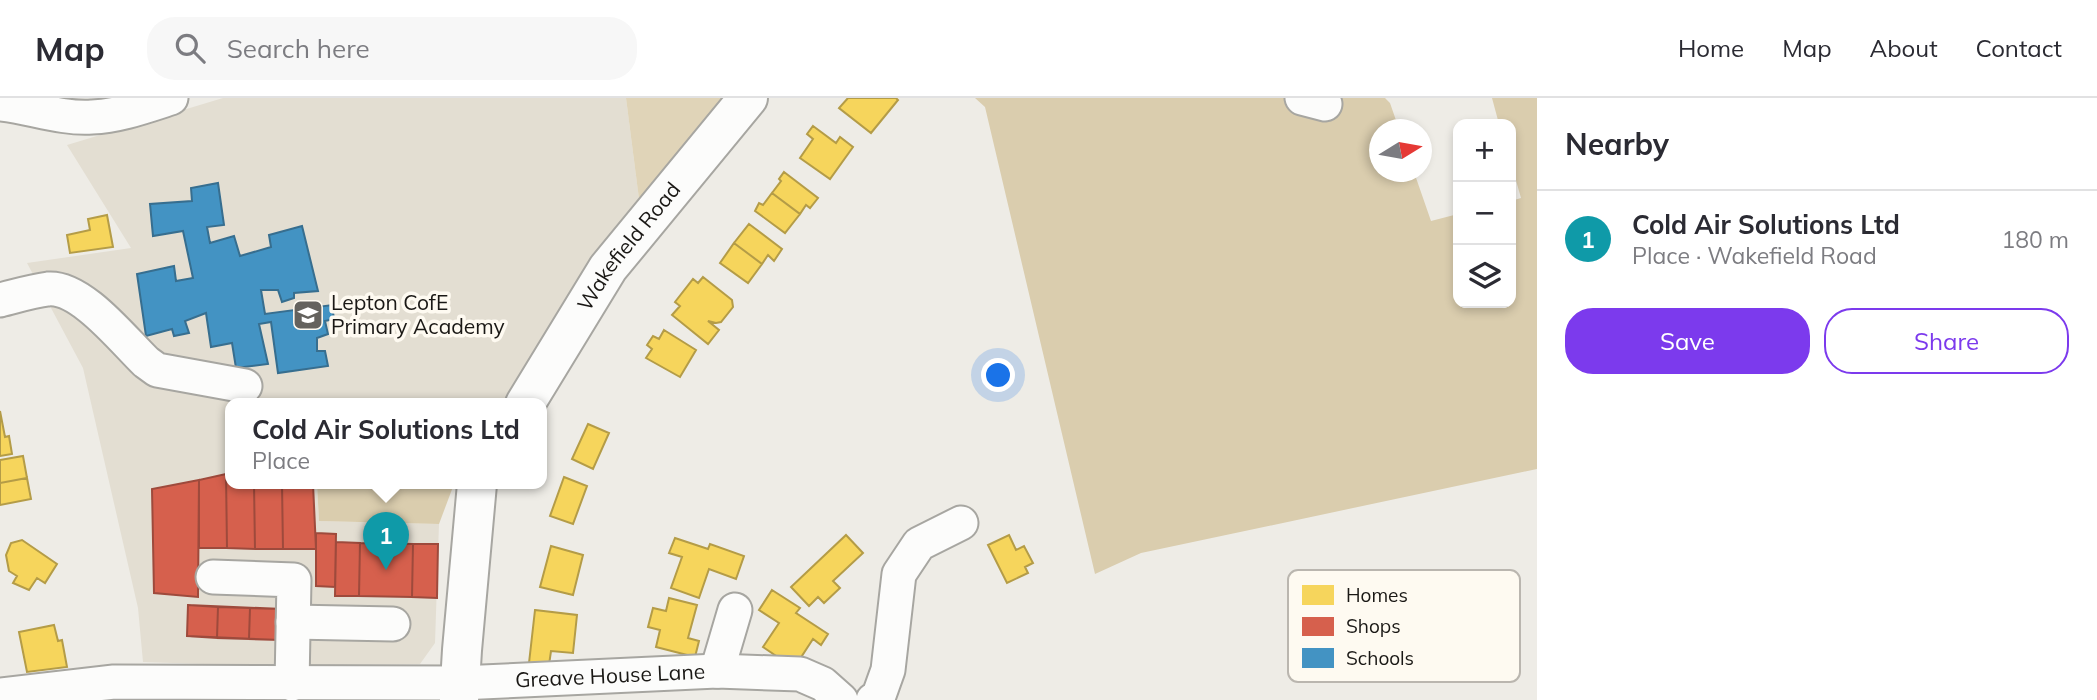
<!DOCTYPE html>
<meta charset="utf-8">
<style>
body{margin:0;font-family:Mulish,sans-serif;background:#f7f7f7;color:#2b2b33}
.controls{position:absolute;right:21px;top:21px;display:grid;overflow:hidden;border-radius:14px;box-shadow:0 4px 10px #0003}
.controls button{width:63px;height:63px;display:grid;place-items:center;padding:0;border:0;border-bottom:2px solid #e1e1e2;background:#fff;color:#2b2b33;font:35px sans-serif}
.compass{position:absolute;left:1369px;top:21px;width:63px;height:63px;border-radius:50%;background:#fff;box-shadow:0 4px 10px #0003;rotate:79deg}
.you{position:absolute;left:999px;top:278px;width:24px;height:24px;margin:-18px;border:5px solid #fff;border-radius:50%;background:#1a73e8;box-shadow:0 0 0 10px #1a73e833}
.badge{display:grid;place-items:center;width:46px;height:46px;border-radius:50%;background:#7c3aed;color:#fff;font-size:23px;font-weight:700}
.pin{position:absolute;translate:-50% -58px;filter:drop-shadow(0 2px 4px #0008)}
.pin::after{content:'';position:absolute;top:37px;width:24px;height:21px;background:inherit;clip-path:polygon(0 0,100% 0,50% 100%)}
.popup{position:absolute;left:225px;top:300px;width:322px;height:91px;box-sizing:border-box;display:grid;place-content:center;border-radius:14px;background:#fff;filter:drop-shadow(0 2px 5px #0005);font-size:23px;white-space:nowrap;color:#7c7c81}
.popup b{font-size:26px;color:#2b2b33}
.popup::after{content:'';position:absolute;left:50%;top:100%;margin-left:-14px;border:14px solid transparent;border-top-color:#fff}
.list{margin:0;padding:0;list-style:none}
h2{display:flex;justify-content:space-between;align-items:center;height:91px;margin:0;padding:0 28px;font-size:30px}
h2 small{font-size:23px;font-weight:400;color:#7c7c81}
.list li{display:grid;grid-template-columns:46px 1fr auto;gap:21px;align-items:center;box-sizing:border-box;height:98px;padding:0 28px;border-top:2px solid #e1e1e2}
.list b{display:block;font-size:26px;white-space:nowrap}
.list p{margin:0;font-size:23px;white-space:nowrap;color:#7c7c81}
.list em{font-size:23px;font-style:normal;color:#7c7c81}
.actions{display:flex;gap:14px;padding:21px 28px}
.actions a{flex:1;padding:16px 0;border:2px solid #7c3aed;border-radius:28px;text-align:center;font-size:24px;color:#7c3aed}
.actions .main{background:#7c3aed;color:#fff}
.icon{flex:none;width:38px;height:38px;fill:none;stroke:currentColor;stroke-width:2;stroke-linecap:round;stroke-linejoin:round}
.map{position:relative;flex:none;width:1537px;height:602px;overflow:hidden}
header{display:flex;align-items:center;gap:42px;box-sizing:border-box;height:98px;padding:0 35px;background:#fff;border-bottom:2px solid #e1e1e2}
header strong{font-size:33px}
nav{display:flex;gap:38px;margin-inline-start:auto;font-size:24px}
.search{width:490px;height:63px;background:#f7f7f7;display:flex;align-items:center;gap:18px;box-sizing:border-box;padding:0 24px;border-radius:28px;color:#7c7c81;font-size:26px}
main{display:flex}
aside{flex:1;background:#fff}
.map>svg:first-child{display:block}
.built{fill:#e3ded2}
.green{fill:#e0d4b8}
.forest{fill:#dacdae}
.homes{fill:#f6d55c;stroke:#b49c47;stroke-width:2}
.shops{fill:#d6604d;stroke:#9e4a3c;stroke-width:2}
.schools{fill:#4393c3;stroke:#376e8f;stroke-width:2}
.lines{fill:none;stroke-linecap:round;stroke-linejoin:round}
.minor-casing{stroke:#a7a6a1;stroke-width:37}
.highway-casing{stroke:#a7a6a1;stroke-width:42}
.minor{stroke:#fcfcfb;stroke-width:33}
.highway{stroke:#fcfcfb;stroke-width:38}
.labels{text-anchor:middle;stroke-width:7;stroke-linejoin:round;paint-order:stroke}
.street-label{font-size:21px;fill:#1a1815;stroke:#fefaf1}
.poi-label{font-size:21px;fill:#1a1815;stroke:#fefaf1;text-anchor:start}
.key{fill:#fefaf1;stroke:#bab6af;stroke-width:2}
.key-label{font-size:19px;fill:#1a1815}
</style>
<header>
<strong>Map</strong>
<div class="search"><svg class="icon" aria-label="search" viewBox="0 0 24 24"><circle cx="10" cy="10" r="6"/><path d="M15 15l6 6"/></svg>Search here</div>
<nav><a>Home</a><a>Map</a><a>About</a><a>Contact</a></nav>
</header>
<main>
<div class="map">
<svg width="1537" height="602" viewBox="0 0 1537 602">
<rect width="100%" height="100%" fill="#eeece6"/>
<path class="built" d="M223 0H626L639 101 501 306H230V386H317L319 423 439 426 435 545 420 566 260 568 143 564 138 510 83 270 27 165 131 150 67 47Z"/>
<path class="green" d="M626 0H722L639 101Z"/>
<path class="forest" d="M975 0H1385L1390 5 1399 31 1380 32V74H1414L1431 123 1458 116V205H1511V103L1521 100 1511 65V26H1499L1492 0H1537V371L1141 455 1095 476 985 9Z
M317 386H454L439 426 319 423Z"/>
<path class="homes" d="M848 0H896L898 2 871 35 839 10Z
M813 28 836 45 840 39 853 49 830 81 800 60 813 41 807 36Z
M784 74 818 100 810 110 806 107 800 116 772 95 781 83 779 81Z
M772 95 800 116 785 135 755 113 759 105 763 107Z
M107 117 113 149 70 155 67 137 90 132 88 121Z
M749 126 782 151 774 163 768 157 762 166 734 145Z
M734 145 762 166 748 185 720 165Z
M703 179 732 202 733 209 721 224 716 225 708 223 719 232 708 246 672 217 680 208 675 204 693 181 698 185Z
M664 232 696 252 680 279 646 260 652 251 647 247 653 238 659 241Z
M0 313 5 339 9 338 12 356 0 358Z
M588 326 609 335 593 371 572 361Z
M23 358 27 380 0 385V362Z
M564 379 587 388 573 426 550 418Z
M27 380 31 401 0 407V385Z
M846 437 863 455 833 483 840 490 824 505 818 499 809 508 791 489Z
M1009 437 1016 452 1024 448 1033 465 1025 469 1028 475 1007 485 988 447Z
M675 440 708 451 710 446 744 458 736 481 709 471 699 500 671 490 682 459 669 455Z
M22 442 57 466 45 485 37 480 29 492 13 485 17 478 9 473 6 457 11 445Z
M551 448 583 457 573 497 540 489Z
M772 492 800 510 796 515 828 536 821 547 813 541 794 570 763 549 779 525 759 512Z
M669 500 697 507 688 540 699 543 695 559 656 549 660 532 648 529 653 510 666 513Z
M535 512 577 517 573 555 551 553 549 567 529 565Z
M54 527 58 543 62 542 67 569 27 574 19 534Z"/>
<path class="shops" d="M230 375V386H254L255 451 227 450 226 376Z
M226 376 227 450H199V382Z
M199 382 198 499 154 495 152 391Z
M254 386H282L283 451H255Z
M313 386 316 451H283L282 387Z
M316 435 336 436 335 489 316 488Z
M336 444 360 445 359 498H335Z
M360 445 413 446 412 499 359 498Z
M413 446H438L437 500 412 499Z
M188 507 218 509 217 540 187 538Z
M188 507 282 511 280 542 187 538Z
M218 509 250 510 249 541 217 540Z
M250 510 282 511 280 542 249 541Z"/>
<path class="schools" d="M218 85 224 127 207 129 210 145 234 138 240 158 271 149 269 137 302 128 318 193 294 195V200L282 204 278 192H261L265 216 332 207 334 221 325 223 328 236 317 240V253H325L328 268 278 275 271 224 259 226 268 266 236 270 232 245 211 249 206 215 185 223 189 235 174 238 172 231 146 238 137 176 174 168 176 183 193 180 183 133 153 138 150 106 192 103 191 90Z"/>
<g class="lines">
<g class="minor-casing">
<g id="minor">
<path d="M1302 0 1325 6"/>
<path d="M0 6C30 9 61 21 92 19 119 18 146 8 171 0"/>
<path d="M0 202C16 198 32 193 48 191 81 188 123 242 146 264L157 272 245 288"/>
<path d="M213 479 294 482 292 586"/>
<path d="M293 524 393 526"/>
<path d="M717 573 735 512"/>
<path id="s1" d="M0 597 114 584 460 585 717 573 800 576 823 586 841 602"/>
<path d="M873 602 878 600 888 572 899 476 919 446 961 425"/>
</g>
</g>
<g class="highway-casing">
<g id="highway">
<path id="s2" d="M525 306 608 170 748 0"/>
<path d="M459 602 462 552 477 386"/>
</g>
</g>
<use href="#minor" class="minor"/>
<use href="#highway" class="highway"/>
</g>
<defs>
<g id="school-square" transform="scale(1.575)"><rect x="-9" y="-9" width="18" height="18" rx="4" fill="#64625e" stroke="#fefaf1"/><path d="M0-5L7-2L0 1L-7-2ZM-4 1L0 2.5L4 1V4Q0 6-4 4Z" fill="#fff"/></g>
</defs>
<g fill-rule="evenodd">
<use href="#school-square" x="308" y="217"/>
</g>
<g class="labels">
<g class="street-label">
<text dy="7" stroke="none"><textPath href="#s2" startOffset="189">Wakefield Road</textPath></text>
<text dy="7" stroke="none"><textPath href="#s1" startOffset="611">Greave House Lane</textPath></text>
</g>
<g class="poi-label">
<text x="331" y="212">Lepton CofE<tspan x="331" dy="24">Primary Academy</tspan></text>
</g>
</g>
<rect x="1288" y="472" width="232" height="112" rx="10" class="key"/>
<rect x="1302" y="487" width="32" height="20" fill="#f6d55c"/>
<rect x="1302" y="519" width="32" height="19" fill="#d6604d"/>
<rect x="1302" y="550" width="32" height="20" fill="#4393c3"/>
<g class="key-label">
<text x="1346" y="504">Homes</text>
<text x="1346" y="535">Shops</text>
<text x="1346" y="567">Schools</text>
</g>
</svg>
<div class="controls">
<button>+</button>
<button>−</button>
<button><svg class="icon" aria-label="layers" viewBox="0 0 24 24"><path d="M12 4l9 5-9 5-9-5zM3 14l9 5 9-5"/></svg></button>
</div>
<svg class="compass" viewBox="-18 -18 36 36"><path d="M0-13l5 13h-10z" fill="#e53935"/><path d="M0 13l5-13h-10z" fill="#7c7c81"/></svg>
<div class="you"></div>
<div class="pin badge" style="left:386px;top:472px;background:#0f9aa8">1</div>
<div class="popup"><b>Cold Air Solutions Ltd</b>Place</div>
</div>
<aside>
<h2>Nearby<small></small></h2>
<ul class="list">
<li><span class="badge" style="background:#0f9aa8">1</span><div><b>Cold Air Solutions Ltd</b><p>Place · Wakefield Road</p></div><em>180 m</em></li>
</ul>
<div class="actions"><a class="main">Save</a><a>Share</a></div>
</aside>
</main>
